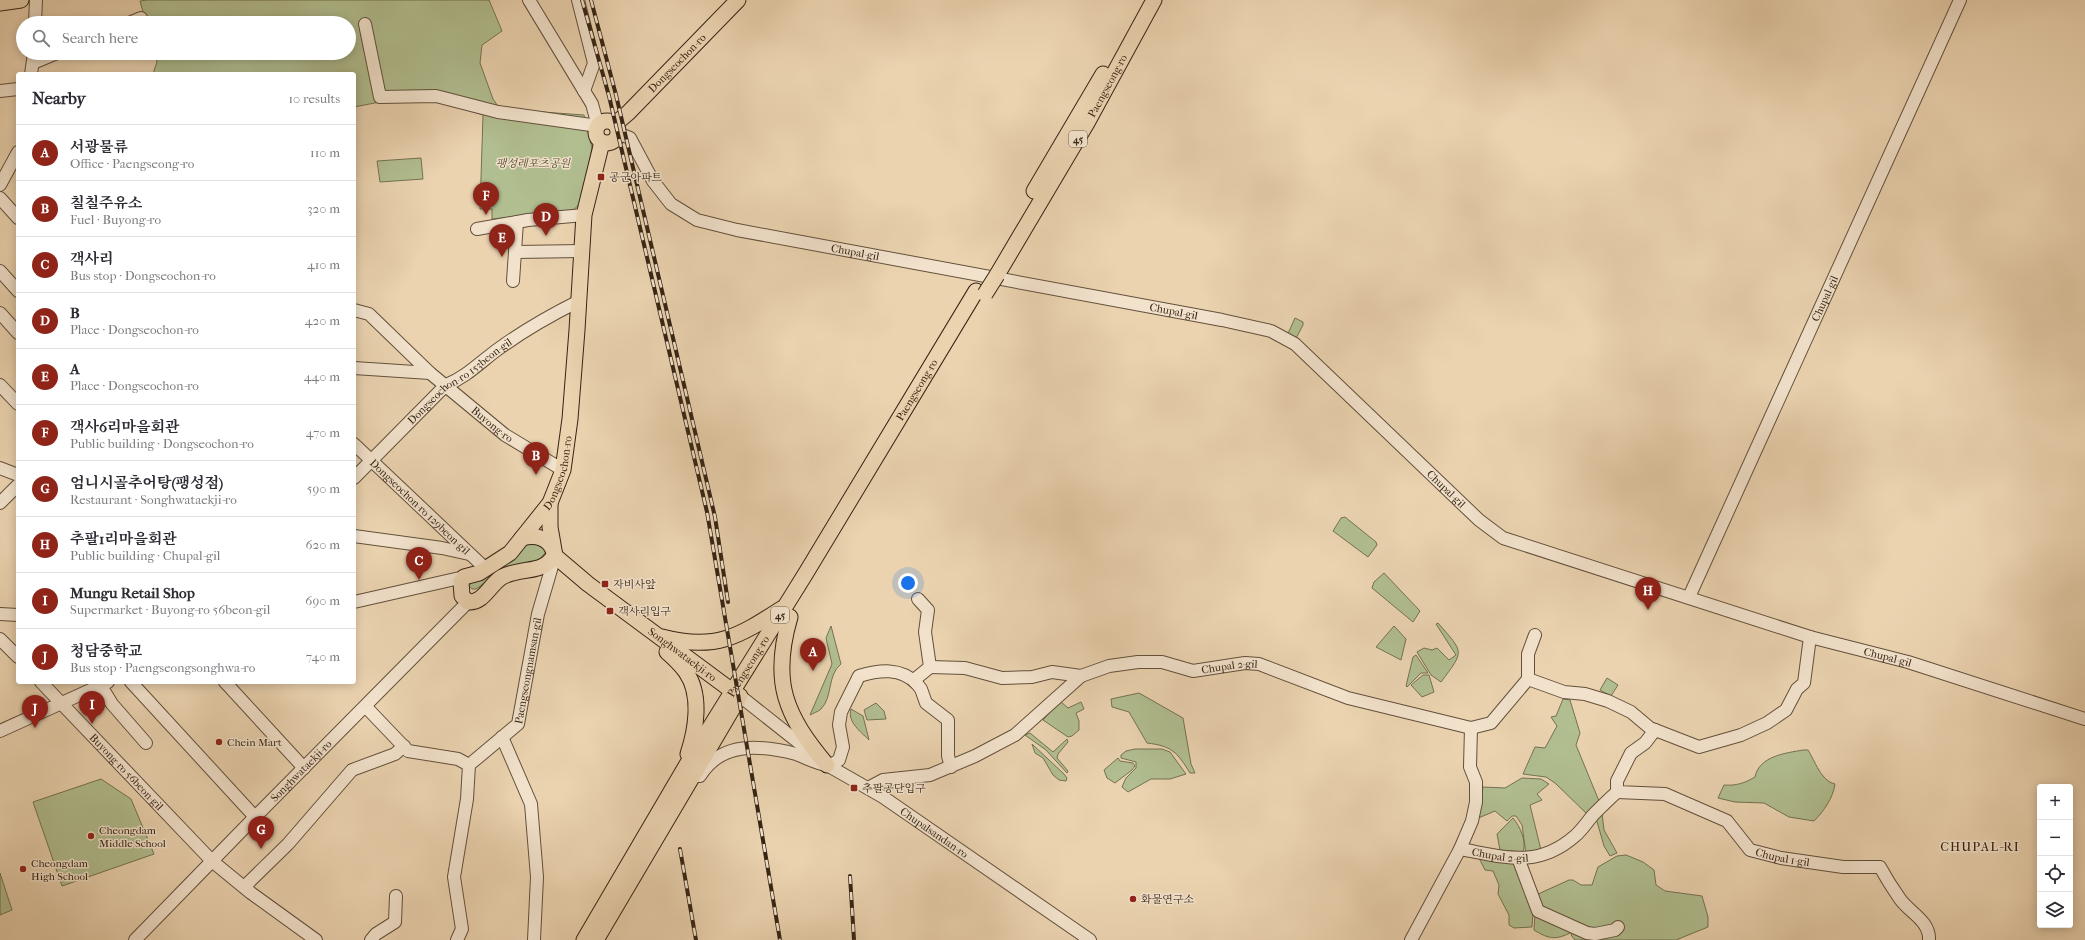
<!DOCTYPE html>
<meta charset="utf-8">
<style>
body{margin:0;font-family:"IM FELL French Canon","Noto Serif KR",serif;background:#f2f2f3;color:#2b2b33}
.controls{position:absolute;right:12px;bottom:12px;display:grid;overflow:hidden;border-radius:4px;box-shadow:0 2px 10px #0003}
.controls button{width:36px;height:36px;display:grid;place-items:center;padding:0;border:0;border-bottom:1px solid #e1e1e2;background:#fff;color:#2b2b33;font:20px sans-serif}
.you{position:absolute;left:908px;top:583px;width:14px;height:14px;margin:-10px;border:3px solid #fff;border-radius:50%;background:#1a73e8;box-shadow:0 0 0 6px #1a73e833}
.badge{display:grid;place-items:center;width:26px;height:26px;border-radius:50%;background:#8f2418;color:#fff;font-size:13px;font-weight:700}
.pin{position:absolute;translate:-50% -33px;filter:drop-shadow(0 1px 2px #0008)}
.pin::after{content:'';position:absolute;top:21px;width:14px;height:12px;background:inherit;clip-path:polygon(0 0,100% 0,50% 100%)}
.list{margin:0;padding:0;list-style:none}
h2{display:flex;justify-content:space-between;align-items:center;height:52px;margin:0;padding:0 16px;font-size:17px}
h2 small{font-size:13px;font-weight:400;color:#7c7c81}
.list li{display:grid;grid-template-columns:26px 1fr auto;gap:12px;align-items:center;box-sizing:border-box;height:56px;padding:0 16px;border-top:1px solid #e1e1e2}
.list b{display:block;font-size:15px;white-space:nowrap}
.list p{margin:0;font-size:13px;white-space:nowrap;color:#7c7c81}
.list em{font-size:13px;font-style:normal;color:#7c7c81}
.icon{flex:none;width:22px;height:22px;fill:none;stroke:currentColor;stroke-width:2;stroke-linecap:round;stroke-linejoin:round}
.map{position:relative;flex:none;width:2085px;height:940px;overflow:hidden}
.search{position:absolute;background:#fff;box-shadow:0 2px 10px #0003;left:16px;top:16px;width:340px;height:44px;display:flex;align-items:center;gap:10px;box-sizing:border-box;padding:0 14px;border-radius:22px;color:#7c7c81;font-size:15px}
.panel{position:absolute;background:#fff;box-shadow:0 2px 10px #0003;left:16px;top:72px;width:340px;height:612px;border-radius:4px}
.map>svg:first-child{display:block}
.green{fill:#b1be90;stroke:#747152}
.lines{fill:none;stroke-linecap:round;stroke-linejoin:round}
.minor-casing{stroke:#63503b;stroke-width:14}
.major-casing{stroke:#362414;stroke-width:17}
.minor{stroke:#f2e2cc;stroke-width:12}
.major{stroke:#ebd3b0;stroke-width:15}
.rail-casing{stroke:#362414;stroke-width:4}
.rail{stroke:#f2e2cc;stroke-width:2.5;stroke-dasharray:8;stroke-linecap:butt}
.major-bridge-casing{stroke:#362414;stroke-width:17;stroke-linecap:butt}
.major-bridge{stroke:#ebd3b0;stroke-width:15}
.poi-dot{fill:#8f2418;stroke:#f2e2cc;stroke-width:1.5}
.labels{text-anchor:middle;stroke-width:3;stroke-linejoin:round;paint-order:stroke}
.shield{fill:#f2e2cc;stroke:#6e5d4b;stroke-width:1}
.shield-label{font-size:10px;font-weight:bold;fill:#362414}
.street-label{font-size:11px;fill:#362414;stroke:#f2e2cc}
.park-label{font-size:11px;font-style:italic;fill:#554a33;stroke:#f2e2cc}
.poi-label{font-size:11px;fill:#362414;stroke:#f2e2cc;text-anchor:start}
.quarter-label{font-size:13px;letter-spacing:1px;fill:#362414;stroke:#f2e2cc}
</style>
<div class="map">
<svg width="2085" height="940" viewBox="0 0 2085 940">
<rect width="100%" height="100%" fill="#ebd3b0"/>
<filter id="stains"><feTurbulence type="fractalNoise" baseFrequency=".005" numOctaves="4"/><feColorMatrix values="0 0 0 0 .2 0 0 0 0 .09 0 0 0 0 .02 0 0 0 .5 -.17"/></filter>
<radialGradient id="worn" r=".72"><stop offset=".6" stop-color="#630" stop-opacity="0"/><stop offset="1" stop-color="#630" stop-opacity=".3"/></radialGradient>
<path class="green" d="M147 0H489L502 31 482 45 480 63 493 99 500 109 584 115 592 148 581 203 572 211 492 219V209H480L483 115 438 100 380 102 354 107V74H153L157 62 155 53H349V23H146L140 1Z
M421 158 423 179 380 182 377 161Z
M1295 318 1303 322V325L1294 342 1286 338Z
M1345 517 1376 542 1377 545 1368 557 1333 531 1341 518Z
M540 539 546 552 538 561C509 564 499 573 476 589H472L469 586 472 581 527 542Z
M1384 573 1420 611 1413 622 1372 588 1374 582Z
M1438 623C1464 653 1465 650 1441 682L1431 675 1417 652 1424 648 1432 650 1437 648 1449 660 1456 655 1436 624Z
M831 626 841 664C827 675 833 697 821 709 818 712 813 713 810 715L832 664 826 638Z
M1394 626 1406 639 1401 660 1376 647Z
M1416 655 1428 673H1421L1407 687 1406 686 1413 657Z
M1423 675H1429L1434 692 1422 697 1411 685Z
M1607 678 1618 685 1611 696 1600 690Z
M1139 693 1183 718 1191 764 1195 773H1190C1177 752 1172 746 1147 743L1129 712 1112 707 1111 699Z
M1563 699 1570 700 1580 733 1576 745 1599 801V805L1586 813 1555 783 1546 777 1523 774 1535 747 1545 748 1557 726 1551 717 1556 716Z
M1060 701 1068 708 1081 702 1084 709 1076 713 1079 721V730L1072 736 1068 737 1043 720Z
M876 703 884 711 886 719 867 720 864 710Z
M851 709 863 716 869 740C861 732 847 722 851 709Z
M1030 733 1053 752 1067 739 1068 742 1058 754 1057 758 1068 771 1067 773 1046 750 1025 735Z
M1032 744 1064 774 1067 778 1066 781 1059 780 1053 775 1043 758 1035 753Z
M1135 749H1162L1170 752 1186 774 1170 779H1151L1128 792 1122 787 1126 778 1136 768V762L1121 758V755L1126 751Z
M1803 750H1808C1815 761 1821 781 1835 784 1833 798 1824 811 1814 821L1789 817 1764 803 1735 802 1718 798 1724 785C1736 786 1745 783 1755 777 1759 756 1786 753 1803 750Z
M1118 758 1120 761 1133 763 1135 766 1132 770 1115 783 1107 778 1104 770Z
M1522 778 1541 779 1549 784 1537 794 1542 800 1530 805 1541 850 1526 854 1522 825 1516 816H1512L1507 821 1495 811 1476 819 1483 787 1505 788Z
M101 779 131 799 154 854 62 886 33 802Z
M1602 813 1604 830 1617 853 1610 856 1604 846 1596 818Z
M1513 818C1520 826 1527 842 1523 852L1500 850 1497 834Z
M1626 855 1643 862 1654 870 1656 885 1665 891 1702 896 1708 917V927L1676 940H1575L1571 935 1575 931 1542 909 1536 895 1569 880H1573L1581 885H1592L1598 867 1617 856Z
M1479 858 1512 862 1518 867 1533 911 1532 927 1514 928 1509 925V915L1498 894 1499 885 1493 871 1485 870Z
M0 873 12 910 0 915Z
M1535 913 1574 931C1557 940 1550 940 1534 930Z"/>
<g class="lines">
<g class="minor-casing">
<g id="minor">
<path d="M529 0 592 104 598 126"/>
<path d="M578 0 594 63 584 91"/>
<path d="M35 23 36 0"/>
<path d="M129 23 141 18"/>
<path d="M365 24 380 97 436 96 498 112 591 125 597 128"/>
<path d="M33 63 57 53"/>
<path d="M31 74 34 53"/>
<path d="M0 91 18 89"/>
<path id="s1" d="M618 133 630 138 653 181 671 204 697 220 737 230 1222 320 1271 331 1295 344 1479 520 1503 538 1810 637 1908 662 2085 719"/>
<path d="M0 185 18 152"/>
<path d="M0 198 18 218"/>
<path d="M477 229 528 220 584 215"/>
<path d="M515 252 582 251"/>
<path d="M0 271 18 291"/>
<path d="M513 281 517 222"/>
<path id="s2" d="M354 310 369 314 430 373 505 435 563 470"/>
<path d="M0 313 18 333"/>
<path d="M354 368 430 373"/>
<path d="M0 385 18 404"/>
<path id="s3" d="M354 444 486 569"/>
<path d="M0 468 18 475"/>
<path id="s4" d="M354 478 446 385C469 376 484 358 504 345 528 328 553 314 579 301"/>
<path d="M0 503 18 485"/>
<path d="M354 536 442 548 469 554"/>
<path id="s5" d="M1689 597 1960 0"/>
<path d="M918 599 928 610 925 632 930 667 914 680 921 689 926 703 948 720V756L951 767"/>
<path d="M354 602 464 577"/>
<path d="M0 614 18 615"/>
<path d="M0 639 18 657"/>
<path d="M930 667 965 668 1002 678 1032 677 1052 672 1081 676"/>
<path d="M1528 679 1564 692 1585 694 1608 701 1631 712 1650 728 1699 747 1741 735 1767 723 1786 710 1797 689 1804 683 1810 637"/>
<path id="s6" d="M41 682 212 861 251 893 316 940"/>
<path d="M131 682 255 817"/>
<path d="M225 682 304 768"/>
<path d="M101 686 112 704 146 743"/>
<path id="s7" d="M740 696 827 765 883 797 1090 940"/>
<path d="M366 707 408 751 458 759 469 765"/>
<path id="s8" d="M1655 730 1645 743 1631 753 1617 781V792L1665 794 1727 821 1750 850 1781 858 1843 867H1880C1886 878 1893 889 1900 899 1910 913 1930 921 1929 940"/>
<path d="M0 731 108 682"/>
<path d="M502 737 531 804 537 877 534 940"/>
<path d="M700 776C721 741 761 745 796 754 804 757 821 766 828 765 831 765 836 762 839 760L843 747 839 725 841 712 859 676C879 670 901 667 917 684"/>
<path id="s9" d="M868 788 883 780 930 775 975 756 1015 735 1081 676 1109 666 1138 662H1162L1193 671 1245 663 1259 664 1348 698 1471 728 1491 723 1528 679V654L1535 635"/>
<path d="M1460 849 1472 821 1476 802V782L1470 767 1471 728"/>
<path d="M1518 858 1538 911 1587 933 1595 934 1615 930 1618 927"/>
<path d="M244 887 288 844 352 770 395 754 404 746"/>
<path id="s10" d="M135 940 255 817 468 602"/>
<path d="M371 940 376 934 395 922 396 896"/>
<path id="s11" d="M457 940 462 929 454 877 467 799 469 765 518 724 538 614 555 556"/>
<path id="s12" d="M1411 940 1460 849C1505 857 1537 869 1575 836 1582 830 1587 822 1593 815 1601 807 1609 799 1617 792"/>
</g>
</g>
<g class="major-casing">
<g id="major">
<path d="M0 3 21 0"/>
<circle cx="607" cy="132" r="11"/>
<path id="s13" d="M615 124 628 113 738 0"/>
<path d="M1034 191 1103 74"/>
<path id="s14" d="M997 275 1087 123 1154 0"/>
<path d="M550 503V527L555 556"/>
<path d="M522 538C536 534 550 538 554 553"/>
<path id="s15" d="M555 556C551 559 548 564 543 566 535 571 514 570 502 577 489 585 484 603 468 602L462 596 461 582 464 577 479 573 510 553 550 503 563 470 570 419 577 330 584 215 602 142"/>
<path id="s16" d="M555 556 588 584 739 696"/>
<path d="M790 617C771 682 785 715 827 765"/>
<path d="M662 637C715 651 738 637 781 609"/>
<path d="M667 652C674 658 681 665 686 672 702 695 696 730 688 754"/>
<path id="s17" d="M584 940 686 766 806 573 976 291"/>
<path d="M596 940 740 696"/>
</g>
</g>
<use href="#minor" class="minor"/>
<use href="#major" class="major"/>
<g class="rail-casing">
<path id="rail" d="M582 0 609 96 707 512 780 940
M591 0 616 95 715 517 728 602
M680 849 696 940
M850 876 854 940"/>
</g>
<use href="#rail" class="rail"/>
<g class="major-bridge-casing">
<path id="major-bridge" d="M985 294 997 275"/>
</g>
<use href="#major-bridge" class="major-bridge"/>
</g>
<g class="poi-dot">
<rect x="597" y="173" width="8" height="8" rx="2"/>
<rect x="601" y="580" width="8" height="8" rx="2"/>
<rect x="606" y="607" width="8" height="8" rx="2"/>
<circle cx="219" cy="742" r="4"/>
<rect x="850" y="784" width="8" height="8" rx="2"/>
<circle cx="91" cy="836" r="4"/>
<circle cx="23" cy="869" r="4"/>
<circle cx="1133" cy="899" r="4"/>
</g>
<g class="labels">
<g class="shield">
<rect x="1069" y="131" width="18" height="16" rx="3"/>
<rect x="771" y="607" width="18" height="16" rx="3"/>
</g>
<g class="shield-label">
<text x="1078" y="143">45</text>
<text x="780" y="619">45</text>
</g>
<g class="street-label">
<text dy="4" stroke="none"><textPath href="#s13" startOffset="87">Dongseochon-ro</textPath></text>
<text dy="4" stroke="none"><textPath href="#s14" startOffset="219">Paengseong-ro</textPath></text>
<text dy="4" stroke="none"><textPath href="#s1" startOffset="283">Chupal-gil</textPath></text>
<text dy="4" stroke="none"><textPath href="#s5" startOffset="328">Chupal-gil</textPath></text>
<text dy="4" stroke="none"><textPath href="#s1" startOffset="607">Chupal-gil</textPath></text>
<text dy="4" stroke="none"><textPath href="#s4" startOffset="144">Dongseochon-ro 153beon-gil</textPath></text>
<text dy="4" stroke="none"><textPath href="#s17" startOffset="643">Paengseong-ro</textPath></text>
<text dy="4" stroke="none"><textPath href="#s2" startOffset="181">Buyong-ro</textPath></text>
<text dy="4" stroke="none"><textPath href="#s15" startOffset="278">Dongseochon-ro</textPath></text>
<text dy="4" stroke="none"><textPath href="#s1" startOffset="943">Chupal-gil</textPath></text>
<text dy="4" stroke="none"><textPath href="#s3" startOffset="91">Dongseochon-ro 129beon-gil</textPath></text>
<text dy="4" stroke="none"><textPath href="#s16" startOffset="161">Songhwataekji-ro</textPath></text>
<text dy="4" stroke="none"><textPath href="#s1" startOffset="1421">Chupal-gil</textPath></text>
<text dy="4" stroke="none"><textPath href="#s17" startOffset="319">Paengseong-ro</textPath></text>
<text dy="4" stroke="none"><textPath href="#s9" startOffset="399">Chupal 2-gil</textPath></text>
<text dy="4" stroke="none"><textPath href="#s11" startOffset="296">Paengseongnamsan-gil</textPath></text>
<text dy="4" stroke="none"><textPath href="#s10" startOffset="237">Songhwataekji-ro</textPath></text>
<text dy="4" stroke="none"><textPath href="#s6" startOffset="124">Buyong-ro 56beon-gil</textPath></text>
<text dy="4" stroke="none"><textPath href="#s7" startOffset="238">Chupalsandan-ro</textPath></text>
<text dy="4" stroke="none"><textPath href="#s12" startOffset="144">Chupal 2-gil</textPath></text>
<text dy="4" stroke="none"><textPath href="#s8" startOffset="262">Chupal 1-gil</textPath></text>
</g>
<g class="park-label">
<text x="533" y="167">팽성레포츠공원</text>
</g>
<g class="poi-label">
<text x="609" y="181">공군아파트</text>
<text x="613" y="588">자비사앞</text>
<text x="618" y="615">객사리입구</text>
<text x="227" y="746">Chein Mart</text>
<text x="862" y="792">추팔공단입구</text>
<text x="99" y="834">Cheongdam<tspan x="99" dy="13">Middle School</tspan></text>
<text x="31" y="867">Cheongdam<tspan x="31" dy="13">High School</tspan></text>
<text x="1141" y="903">화물연구소</text>
</g>
<g class="quarter-label">
<text x="1980" y="851">CHUPAL-RI</text>
</g>
</g>
<rect width="100%" height="100%" filter="url(#stains)"/>
<rect width="100%" height="100%" fill="url(#worn)"/>
</svg>
<div class="controls">
<button>+</button>
<button>−</button>
<button><svg class="icon" aria-label="locate" viewBox="0 0 24 24"><circle cx="12" cy="12" r="6"/><path d="M12 2v4M12 18v4M2 12h4M18 12h4"/></svg></button>
<button><svg class="icon" aria-label="layers" viewBox="0 0 24 24"><path d="M12 4l9 5-9 5-9-5zM3 14l9 5 9-5"/></svg></button>
</div>
<div class="you"></div>
<div class="pin badge" style="left:813px;top:671px">A</div>
<div class="pin badge" style="left:536px;top:475px">B</div>
<div class="pin badge" style="left:419px;top:580px">C</div>
<div class="pin badge" style="left:546px;top:236px">D</div>
<div class="pin badge" style="left:502px;top:257px">E</div>
<div class="pin badge" style="left:486px;top:215px">F</div>
<div class="pin badge" style="left:261px;top:849px">G</div>
<div class="pin badge" style="left:1648px;top:610px">H</div>
<div class="pin badge" style="left:92px;top:724px">I</div>
<div class="pin badge" style="left:35px;top:728px">J</div>
<div class="search"><svg class="icon" aria-label="search" viewBox="0 0 24 24"><circle cx="10" cy="10" r="6"/><path d="M15 15l6 6"/></svg>Search here</div>
<section class="panel">
<h2>Nearby<small>10 results</small></h2>
<ul class="list">
<li><span class="badge">A</span><div><b>서광물류</b><p>Office · Paengseong-ro</p></div><em>110 m</em></li>
<li><span class="badge">B</span><div><b>칠칠주유소</b><p>Fuel · Buyong-ro</p></div><em>320 m</em></li>
<li><span class="badge">C</span><div><b>객사리</b><p>Bus stop · Dongseochon-ro</p></div><em>410 m</em></li>
<li><span class="badge">D</span><div><b>B</b><p>Place · Dongseochon-ro</p></div><em>420 m</em></li>
<li><span class="badge">E</span><div><b>A</b><p>Place · Dongseochon-ro</p></div><em>440 m</em></li>
<li><span class="badge">F</span><div><b>객사6리마을회관</b><p>Public building · Dongseochon-ro</p></div><em>470 m</em></li>
<li><span class="badge">G</span><div><b>엄니시골추어탕(팽성점)</b><p>Restaurant · Songhwataekji-ro</p></div><em>590 m</em></li>
<li><span class="badge">H</span><div><b>추팔1리마을회관</b><p>Public building · Chupal-gil</p></div><em>620 m</em></li>
<li><span class="badge">I</span><div><b>Mungu Retail Shop</b><p>Supermarket · Buyong-ro 56beon-gil</p></div><em>690 m</em></li>
<li><span class="badge">J</span><div><b>청담중학교</b><p>Bus stop · Paengseongsonghwa-ro</p></div><em>740 m</em></li>
</ul>
</section>
</div>
